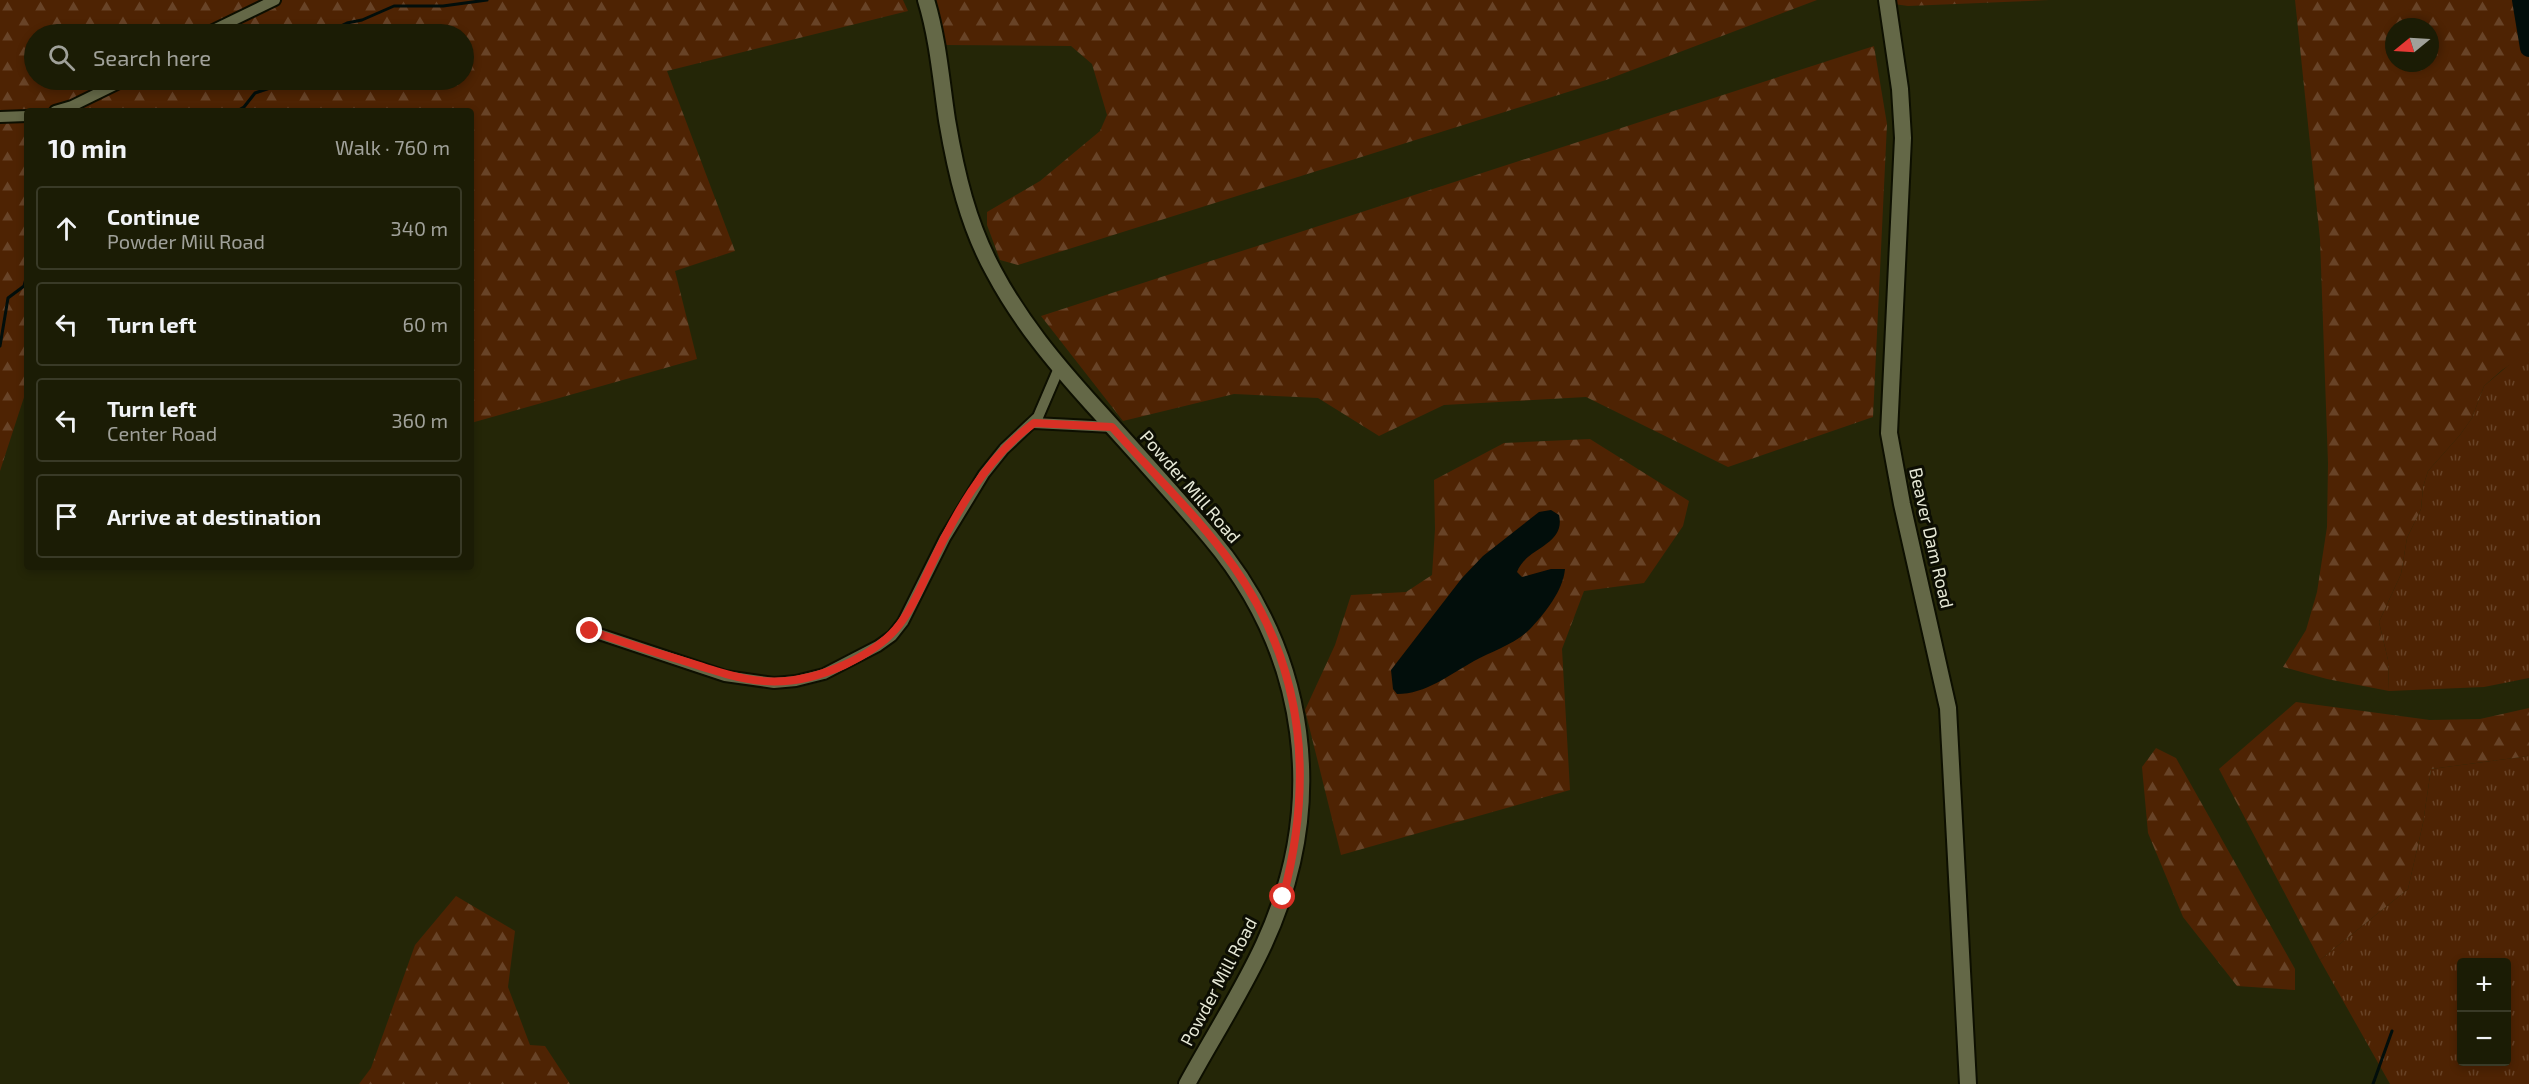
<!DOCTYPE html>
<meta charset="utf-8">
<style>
body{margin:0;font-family:"Exo 2",sans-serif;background:#282913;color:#f1f3f6}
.controls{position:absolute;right:18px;bottom:18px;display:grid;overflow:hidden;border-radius:6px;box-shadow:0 3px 9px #0003}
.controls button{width:54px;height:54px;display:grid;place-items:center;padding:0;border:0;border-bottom:2px solid #393a27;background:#1b1c05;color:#f1f3f6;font:30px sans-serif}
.compass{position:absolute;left:2385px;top:18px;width:54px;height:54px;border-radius:50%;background:#1b1c05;box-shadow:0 3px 9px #0003;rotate:252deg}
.stop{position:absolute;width:18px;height:18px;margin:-14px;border:4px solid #d93025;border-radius:50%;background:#fff}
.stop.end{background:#d93025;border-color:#fff;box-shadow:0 2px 6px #0008}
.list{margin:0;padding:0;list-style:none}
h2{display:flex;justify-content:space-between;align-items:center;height:78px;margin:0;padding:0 24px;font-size:26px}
h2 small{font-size:20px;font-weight:400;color:#a0a19a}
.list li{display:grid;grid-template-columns:39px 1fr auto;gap:18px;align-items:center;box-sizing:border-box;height:84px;margin:0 12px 12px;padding:0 12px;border:2px solid #393a27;border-radius:6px}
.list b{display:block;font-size:22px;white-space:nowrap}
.list p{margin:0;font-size:20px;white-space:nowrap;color:#a0a19a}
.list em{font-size:20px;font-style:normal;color:#a0a19a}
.icon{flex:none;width:33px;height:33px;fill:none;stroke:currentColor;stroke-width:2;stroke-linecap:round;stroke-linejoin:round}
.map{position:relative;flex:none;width:2529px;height:1084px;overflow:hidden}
.search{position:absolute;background:#1b1c05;box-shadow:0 3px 9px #0003;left:24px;top:24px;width:450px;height:66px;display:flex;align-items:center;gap:15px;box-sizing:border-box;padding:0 21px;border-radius:33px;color:#a0a19a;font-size:22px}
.panel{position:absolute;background:#1b1c05;box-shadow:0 3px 9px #0003;left:24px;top:108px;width:450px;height:462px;border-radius:6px}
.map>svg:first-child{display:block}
.grass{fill:url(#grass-tufts);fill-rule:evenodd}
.forest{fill:url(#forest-firs);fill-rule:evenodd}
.water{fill:#020e0b}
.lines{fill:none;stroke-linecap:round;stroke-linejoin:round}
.stream{stroke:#020e0b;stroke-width:3}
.river{stroke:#020e0b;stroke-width:18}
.street-casing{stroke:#0d0f00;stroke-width:14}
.secondary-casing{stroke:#0d0f00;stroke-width:20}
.street{stroke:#646847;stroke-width:10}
.secondary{stroke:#646847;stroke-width:16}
.route{stroke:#d93025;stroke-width:8}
.labels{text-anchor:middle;stroke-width:6;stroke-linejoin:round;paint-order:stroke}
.street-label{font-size:18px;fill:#e7e9d7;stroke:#0d0e03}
</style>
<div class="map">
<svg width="2529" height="1084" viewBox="0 0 2529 1084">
<defs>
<pattern id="grass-tufts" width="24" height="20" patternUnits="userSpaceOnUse" patternTransform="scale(1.5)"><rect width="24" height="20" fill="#4e2303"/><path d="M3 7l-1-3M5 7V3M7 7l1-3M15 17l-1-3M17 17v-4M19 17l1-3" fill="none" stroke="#684327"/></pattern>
<pattern id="forest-firs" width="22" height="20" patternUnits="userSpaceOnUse" patternTransform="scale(1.5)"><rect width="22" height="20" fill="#4e2303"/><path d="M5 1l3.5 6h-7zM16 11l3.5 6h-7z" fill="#684327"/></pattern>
</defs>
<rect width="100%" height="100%" fill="#242607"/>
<path class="grass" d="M2529 352V678L2484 687 2389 691 2388 660 2379 622 2401 574 2407 538 2421 509 2423 487 2428 471 2460 435 2472 418 2484 386 2516 359Z
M2529 756V1084H2390L2320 960 2408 889 2423 823 2431 769ZM2462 962H2506V1062H2462Z"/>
<path class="forest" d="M0 0H903L908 11 667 71 735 251 675 271 697 359 471 423V111H27V388L0 471ZM34 34H464V80H34Z
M935 0H1817L1606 80 1018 265 1000 260 987 225V212L1040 181 1100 131 1107 115 1092 64 1071 46 946 45Z
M1887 0H2049L1908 6 1887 3Z
M2295 0H2521L2529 48V352L2502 370 2484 386 2472 418 2460 435 2428 471 2423 487 2421 509 2407 538 2401 574 2379 622 2388 660 2389 691 2327 679 2283 667 2306 630 2317 592 2327 527 2328 463 2320 239ZM2394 27H2430V63H2394Z
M1874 46 1887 124 1873 417 1728 467 1586 397 1444 405 1379 436 1318 398 1234 394 1123 421 1041 316Z
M1590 439 1689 501 1683 526 1644 583 1584 591 1562 649 1570 790 1341 855 1305 710 1335 645 1351 595 1406 592 1432 575 1435 529 1434 480 1504 443Z
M2296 702 2430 720 2480 719 2529 708V756L2431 769 2423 823 2408 889 2320 960 2219 769Z
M2156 748 2176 758 2295 969V990L2237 986 2183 917 2148 833 2142 767Z
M456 896 515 931 508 987 530 1045 545 1046 570 1084H359L371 1068 415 945Z"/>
<path class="water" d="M1551 510 1559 515C1566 546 1526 547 1517 572L1522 577 1551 569H1565C1563 591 1545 613 1530 629 1515 644 1492 651 1474 661 1449 675 1426 694 1397 694L1393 689 1391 670 1462 578 1483 556 1539 512Z"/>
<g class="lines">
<path class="stream" d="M324 34 347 23 362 20 394 6H443L487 0
M237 111 244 107 255 93 273 87 277 80
M27 260V272
M0 346 8 298 24 286 27 275
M2373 1084 2392 1031"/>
<path class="river" d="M2521 0 2529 48"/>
<g class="street-casing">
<path id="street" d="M205 34 275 0
M55 111 72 106 125 80
M0 117 27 116
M1034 423 1112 427
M590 631 725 676 774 683 796 681 824 674 878 646 892 636 903 622 945 538 984 474 1004 449 1038 417 1059 368"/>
</g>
<g class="secondary-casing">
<path id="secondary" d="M926 0C938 39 941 80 947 120 956 173 968 225 994 272 1020 321 1055 363 1092 404 1132 448 1172 492 1210 537 1309 654 1328 805 1264 944 1242 992 1212 1038 1187 1084
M1887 0 1900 89 1903 138 1889 433 1902 504 1948 708 1968 1084"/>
</g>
<use href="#street" class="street"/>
<use href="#secondary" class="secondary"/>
</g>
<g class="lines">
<path class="route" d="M590 631C620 641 650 651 681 660 743 680 780 694 844 665 893 642 905 623 927 574 952 519 984 459 1034 423L1112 427C1152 473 1199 517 1234 567 1305 668 1314 780 1283 897"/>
</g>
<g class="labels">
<g class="street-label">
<text transform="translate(1190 487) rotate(49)" y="6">Powder Mill Road</text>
<text transform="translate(1931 538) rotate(77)" y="6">Beaver Dam Road</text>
<text transform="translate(1219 982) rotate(-62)" y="6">Powder Mill Road</text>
</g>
</g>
</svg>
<div class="controls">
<button>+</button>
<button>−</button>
</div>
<svg class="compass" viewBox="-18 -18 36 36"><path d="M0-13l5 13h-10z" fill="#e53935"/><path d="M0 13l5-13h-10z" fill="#a0a19a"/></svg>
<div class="stop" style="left:1283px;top:897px"></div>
<div class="stop end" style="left:590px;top:631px"></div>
<div class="search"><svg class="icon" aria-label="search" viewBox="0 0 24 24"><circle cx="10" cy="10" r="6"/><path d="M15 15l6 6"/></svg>Search here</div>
<section class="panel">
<h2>10 min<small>Walk · 760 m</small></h2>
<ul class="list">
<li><svg class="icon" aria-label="ahead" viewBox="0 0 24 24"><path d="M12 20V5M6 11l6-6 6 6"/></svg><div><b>Continue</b><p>Powder Mill Road</p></div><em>340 m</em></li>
<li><svg class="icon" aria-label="left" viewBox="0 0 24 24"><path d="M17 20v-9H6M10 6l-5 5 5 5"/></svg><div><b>Turn left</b></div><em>60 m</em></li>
<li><svg class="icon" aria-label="left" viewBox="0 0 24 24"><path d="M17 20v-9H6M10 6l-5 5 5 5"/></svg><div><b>Turn left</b><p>Center Road</p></div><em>360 m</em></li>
<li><svg class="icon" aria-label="arrive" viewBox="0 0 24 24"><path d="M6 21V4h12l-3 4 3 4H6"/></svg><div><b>Arrive at destination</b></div></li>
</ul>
</section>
</div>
